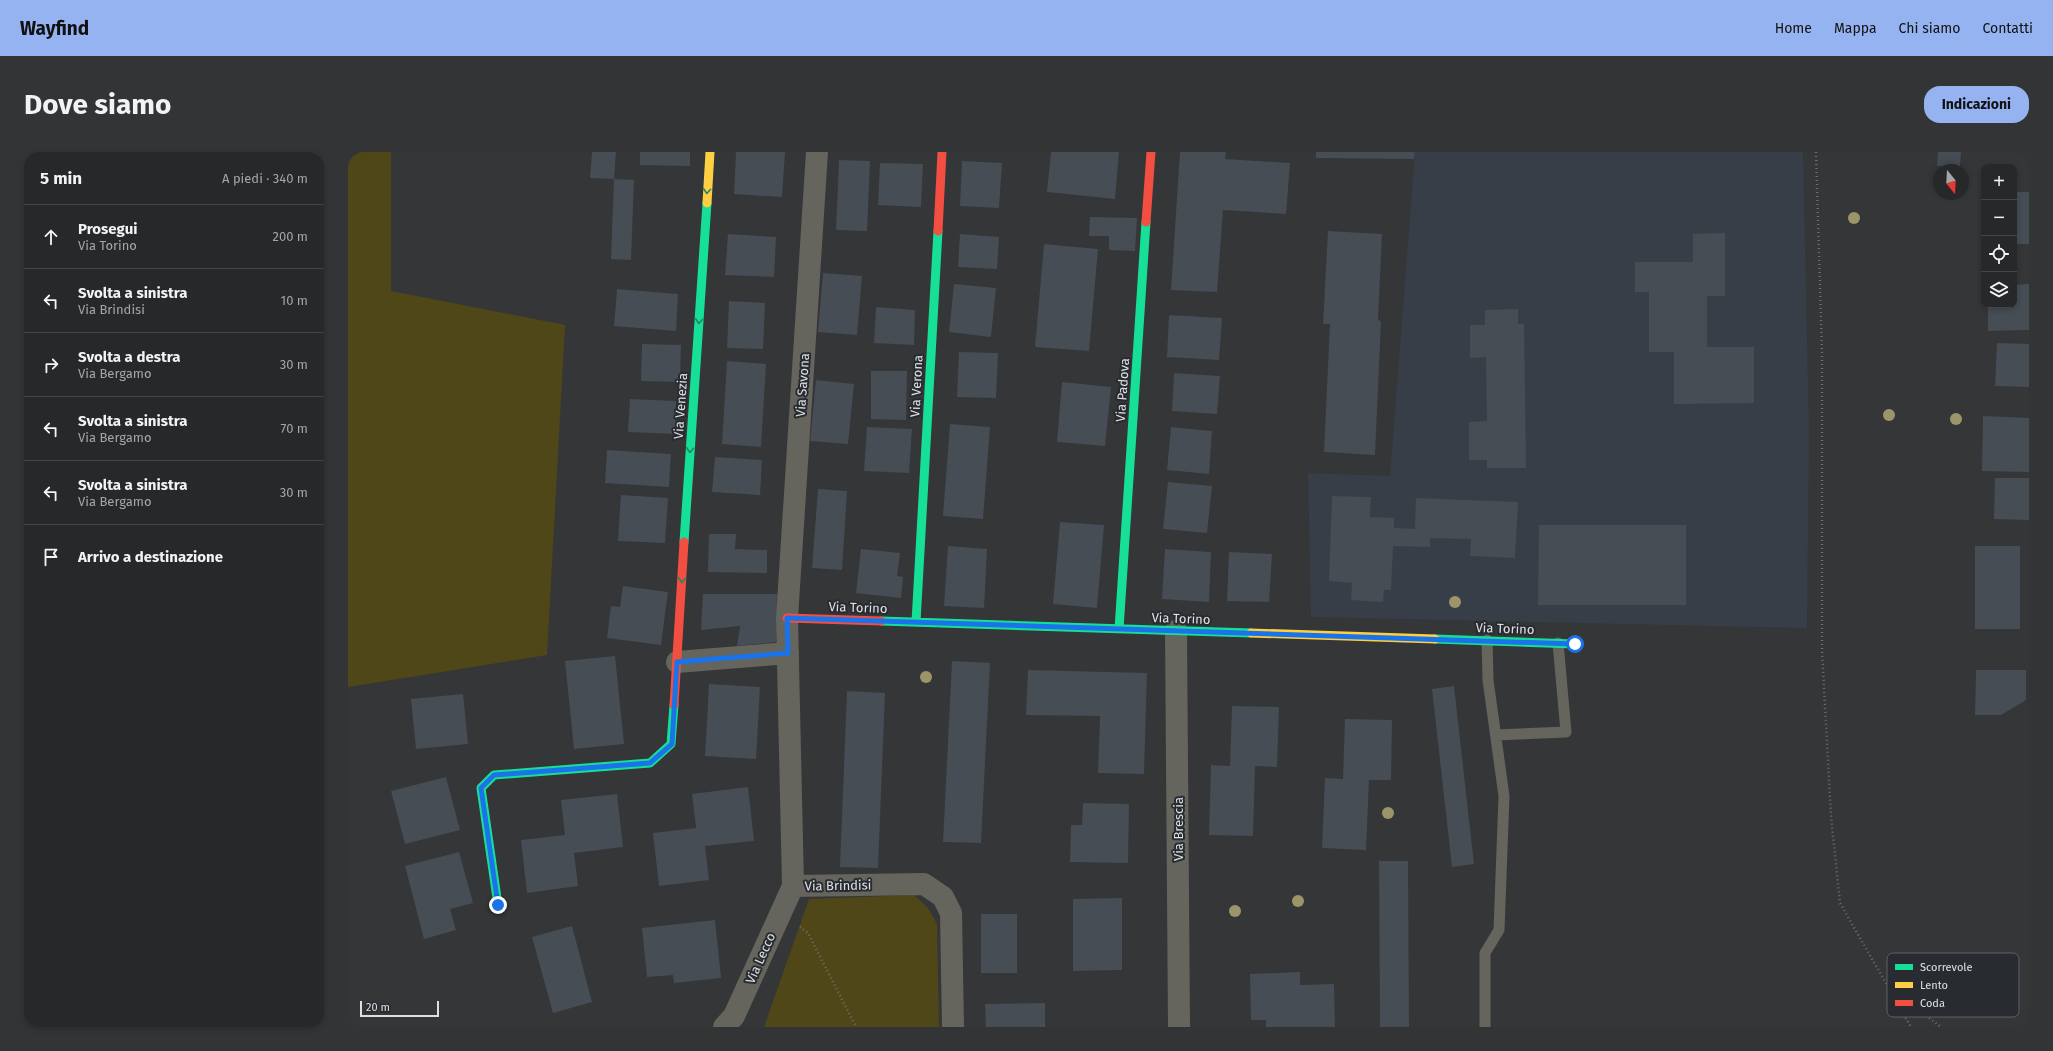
<!DOCTYPE html>
<html lang="it">
<meta charset="utf-8">
<style>
body{margin:0;font-family:"Fira Sans",sans-serif;background:#333436;color:#f1f3f6}
.controls{position:absolute;right:12px;top:12px;display:grid;overflow:hidden;border-radius:8px;box-shadow:0 2px 6px #0003}
.controls button{width:36px;height:36px;display:grid;place-items:center;padding:0;border:0;border-bottom:1px solid #434447;background:#27282a;color:#f1f3f6;font:20px sans-serif}
.compass{position:absolute;left:1585px;top:12px;width:36px;height:36px;border-radius:50%;background:#27282a;box-shadow:0 2px 6px #0003;rotate:162deg}
.scale{position:absolute;left:12px;bottom:10px;width:79px;box-sizing:border-box;padding-left:4px;border:2px solid #dde0e3;border-top:0;font-size:11px;line-height:14px;white-space:nowrap;color:#dde0e3;-webkit-text-stroke:3px #282b30;paint-order:stroke}
.stop{position:absolute;width:12px;height:12px;margin:-9px;border:3px solid #1a73e8;border-radius:50%;background:#fff}
.stop.end{background:#1a73e8;border-color:#fff;box-shadow:0 1px 4px #0008}
.list{margin:0;padding:0;list-style:none}
h2{display:flex;justify-content:space-between;align-items:center;height:52px;margin:0;padding:0 16px;font-size:17px}
h2 small{font-size:13px;font-weight:400;color:#a4a6a8}
.list li{display:grid;grid-template-columns:26px 1fr auto;gap:12px;align-items:center;box-sizing:border-box;height:64px;padding:0 16px;border-top:1px solid #434447}
.list b{display:block;font-size:15px;white-space:nowrap}
.list p{margin:0;font-size:13px;white-space:nowrap;color:#a4a6a8}
.list em{font-size:13px;font-style:normal;color:#a4a6a8}
.icon{flex:none;width:22px;height:22px;fill:none;stroke:currentColor;stroke-width:2;stroke-linecap:round;stroke-linejoin:round}
.map{position:relative;flex:none;width:1681px;height:875px;overflow:hidden;border-radius:16px}
header{display:flex;align-items:center;gap:24px;box-sizing:border-box;height:56px;padding:0 20px;background:#95b2f1;color:#111}
header strong{font-size:19px}
nav{display:flex;gap:22px;margin-inline-start:auto;font-size:14px}
.intro{display:flex;align-items:center;justify-content:space-between;box-sizing:border-box;height:96px;padding:0 24px}
h1{margin:0;font-size:28px}
.button{padding:10px 18px;border-radius:16px;background:#95b2f1;color:#111;font-size:14px;font-weight:700}
main{display:flex;gap:24px;padding:0 24px}
aside{flex:1;background:#27282a;border-radius:16px;box-shadow:0 2px 6px #0003}
.map>svg:first-child{display:block}
.built{fill:#373e47}
.green{fill:#504719}
.building{fill:#464d55}
.lines{fill:none;stroke-linecap:round;stroke-linejoin:round}
.path{stroke:#6e6e6b;stroke-width:2.5;stroke-dasharray:1 3;stroke-linecap:butt}
.lane{stroke:#65645d;stroke-width:11}
.street{stroke:#65645d;stroke-width:22}
.fast{stroke:#16e098;stroke-width:9}
.slow{stroke:#ffcf43;stroke-width:9}
.jam{stroke:#f24e42;stroke-width:9}
.tree{fill:#9c9569}
.oneway{stroke:#1f8664}
.route{stroke:#1a73e8;stroke-width:5}
.labels{text-anchor:middle;stroke-width:4;stroke-linejoin:round;paint-order:stroke}
.street-label{font-size:13px;fill:#dde0e3;stroke:#282b30}
.key{fill:#282b30;stroke:#5e6166;stroke-width:1}
.key-label{font-size:11px;fill:#dde0e3}
</style>
<header>
<strong>Wayfind</strong>
<nav><a>Home</a><a>Mappa</a><a>Chi siamo</a><a>Contatti</a></nav>
</header>
<div class="intro"><h1>Dove siamo</h1><a class="button">Indicazioni</a></div>
<main>
<aside>
<h2>5 min<small>A piedi · 340 m</small></h2>
<ul class="list">
<li><svg class="icon" aria-label="ahead" viewBox="0 0 24 24"><path d="M12 20V5M6 11l6-6 6 6"/></svg><div><b>Prosegui</b><p>Via Torino</p></div><em>200 m</em></li>
<li><svg class="icon" aria-label="left" viewBox="0 0 24 24"><path d="M17 20v-9H6M10 6l-5 5 5 5"/></svg><div><b>Svolta a sinistra</b><p>Via Brindisi</p></div><em>10 m</em></li>
<li><svg class="icon" aria-label="right" viewBox="0 0 24 24"><path d="M7 20v-9h11M14 6l5 5-5 5"/></svg><div><b>Svolta a destra</b><p>Via Bergamo</p></div><em>30 m</em></li>
<li><svg class="icon" aria-label="left" viewBox="0 0 24 24"><path d="M17 20v-9H6M10 6l-5 5 5 5"/></svg><div><b>Svolta a sinistra</b><p>Via Bergamo</p></div><em>70 m</em></li>
<li><svg class="icon" aria-label="left" viewBox="0 0 24 24"><path d="M17 20v-9H6M10 6l-5 5 5 5"/></svg><div><b>Svolta a sinistra</b><p>Via Bergamo</p></div><em>30 m</em></li>
<li><svg class="icon" aria-label="arrive" viewBox="0 0 24 24"><path d="M6 21V4h12l-3 4 3 4H6"/></svg><div><b>Arrivo a destinazione</b></div></li>
</ul>
</aside>
<div class="map">
<svg width="1681" height="875" viewBox="0 0 1681 875">
<rect width="100%" height="100%" fill="#343638"/>
<path class="built" d="M1067 0H1455L1461 279 1459 476 963 465 960 321 1042 324Z"/>
<path class="green" d="M0 0H43V139L217 173 199 503 0 535Z
M566 743 580 756 589 772 591 875H416L461 747Z"/>
<path class="building" d="M244 0H268L266 27 242 26Z
M292 0H342V14L292 13Z
M388 0H437L434 45 386 42Z
M703 0H771L767 47 699 40Z
M832 0H878L877 7 942 11 938 62 875 58 869 140 823 138Z
M968 0H1067L1066 7 968 6Z
M1590 0H1613L1612 15 1589 14Z
M491 8 522 9 519 79 488 78Z
M614 9 654 11 651 56 612 54Z
M532 11 575 12 573 55 530 53Z
M266 27 286 28 283 108 263 107Z
M1666 40H1681V92H1666Z
M742 65 789 66 787 99 761 98V84H741Z
M980 79 1034 82 1030 168 1033 169 1027 303 976 300 982 172H975Z
M1377 81V144H1359V195H1406V251L1326 252V200H1301V140H1287V110H1345V82Z
M380 82 428 85 426 125 377 123Z
M612 82 651 85 649 117 610 115Z
M696 92 750 97 741 199 687 195Z
M475 121 514 124 509 183 470 180Z
M606 132 648 136 643 185 601 180Z
M1681 132V178L1640 179V153H1666V133Z
M269 137 330 142 328 179 266 174Z
M381 149 417 151 415 197 379 196Z
M528 155 567 158 566 193 526 191Z
M1170 157V172H1176L1178 316H1139V308H1121V270L1139 269 1138 205 1122 206V173H1137V158Z
M821 163 874 166 871 208 819 205Z
M1649 191 1681 192V235L1647 234Z
M294 192 333 193 332 230 293 229Z
M611 200 650 201 648 246 609 245Z
M379 209 418 212 413 295 374 292Z
M523 219H559L558 268 523 267Z
M826 221 872 224 869 262 824 259Z
M468 228 506 232 500 292 462 289Z
M714 230 763 235 757 294 709 290Z
M282 247 328 249 327 282 280 280Z
M1635 264 1681 266V320L1634 319Z
M602 272 642 275 635 367 595 364Z
M519 275 564 277 561 321 516 319Z
M823 275 864 279 861 322 819 318Z
M259 298 323 302 321 335 257 331Z
M367 305 414 308 412 343 364 340Z
M1647 326H1681V368L1646 367Z
M820 330 864 334 859 381 815 377Z
M470 337 499 339 494 418 464 416Z
M273 343 320 346 317 391 270 389Z
M984 344 1023 345 1022 365 1046 366V376L1067 377 1068 346 1170 350 1167 406 1122 404 1123 387 1082 386V395L1045 394 1043 438H1036L1035 450 1003 448 1004 431 981 429Z
M712 370 756 373 749 456 705 452Z
M1191 373H1338V453H1190Z
M361 382H388L387 397 419 398V421L360 420Z
M600 394 639 397 636 456 596 454Z
M1627 394H1672V477H1627Z
M513 397 552 401 549 424 555 425 553 446 508 441Z
M817 397 863 400 861 450 814 447Z
M881 400 924 402 921 450 879 449Z
M275 434 320 440 313 493 259 486 263 454 272 455Z
M355 442H429L428 490 389 494 392 474 353 478Z
M267 504 276 592 226 597 217 509Z
M604 509 642 511 633 691 595 690Z
M680 518 799 521 796 622 750 621 752 564 678 563Z
M1628 518H1678V548L1653 563H1627Z
M361 532 412 535 408 607 357 604Z
M1106 534 1126 712 1104 715 1084 537Z
M499 539 537 541 530 716 492 715Z
M115 542 120 592 68 597 63 547Z
M884 554 931 555 929 615 907 614 905 684 861 683 863 613 882 614Z
M997 567 1044 568 1043 628H1021L1018 698 974 696 977 626 995 627Z
M98 625 112 678 57 692 43 639Z
M400 635 406 689 357 694 361 728 311 734 305 681 348 676 344 642Z
M269 642 275 695 226 701 230 734 179 741 173 688 217 683 213 648Z
M735 651 781 652 780 711 722 710 723 673H734Z
M111 700 125 751 102 757 108 778 76 787 57 714Z
M1031 709H1060L1061 875H1032Z
M774 746V818L725 819V747Z
M633 762H669V821H633Z
M367 768 373 826 326 831 325 823 299 825 294 776Z
M224 774 244 850 205 861 184 785Z
M952 820V833L986 832 987 875H918V868H903L902 822Z
M697 851V875H638L637 852Z"/>
<g class="lines">
<path class="path" d="M1468 0 1474 201V498L1483 664 1492 751 1563 875
M452 775 460 781 508 875
M1543 837 1593 875"/>
<path class="lane" d="M1148 583 1218 580 1210 491
M1137 875V801L1151 778 1156 644 1140 528 1139 488"/>
<path class="street" d="M828 479 831 875
M329 510 440 501
M445 734 576 732 595 745 603 761 605 875
M376 875 386 864 445 734 439 466 469 0"/>
<path class="fast" d="M336 390 359 51
M533 469 903 481
M568 470 590 79
M771 477 798 70
M1087 487 1227 492
M150 753 133 636 146 623 302 611 323 592 326 553"/>
<path class="slow" d="M359 51 362 0
M903 481 1087 487"/>
<path class="jam" d="M798 70 803 0
M590 79 594 0
M439 466 533 469
M326 553 336 390"/>
</g>
<g class="tree">
<circle cx="1506" cy="66" r="6"/>
<circle cx="1541" cy="263" r="6"/>
<circle cx="1608" cy="267" r="6"/>
<circle cx="1107" cy="450" r="6"/>
<circle cx="578" cy="525" r="6"/>
<circle cx="1040" cy="661" r="6"/>
<circle cx="950" cy="749" r="6"/>
<circle cx="887" cy="759" r="6"/>
</g>
<defs><path id="oneway-chevron" d="M-2-3.5L2.5 0L-2 3.5" fill="none" stroke-width="1.6" stroke-linecap="round" stroke-linejoin="round"/></defs>
<g class="oneway">
<use href="#oneway-chevron" transform="translate(359 39) rotate(94)"/>
<use href="#oneway-chevron" transform="translate(351 169) rotate(94)"/>
<use href="#oneway-chevron" transform="translate(342 298) rotate(94)"/>
<use href="#oneway-chevron" transform="translate(334 428) rotate(94)"/>
</g>
<g class="lines">
<path class="route" d="M150 753 133 636 146 623 302 611 324 592 329 510 440 501 439 466 1227 492"/>
</g>
<g class="labels">
<g class="street-label">
<text transform="translate(454 233) rotate(-86)" y="5">Via Savona</text>
<text transform="translate(568 234) rotate(-87)" y="5">Via Verona</text>
<text transform="translate(774 238) rotate(-86)" y="5">Via Padova</text>
<text transform="translate(332 254) rotate(-86)" y="5">Via Venezia</text>
<text transform="translate(510 455) rotate(2)" y="5">Via Torino</text>
<text transform="translate(833 466) rotate(2)" y="5">Via Torino</text>
<text transform="translate(1157 476) rotate(2)" y="5">Via Torino</text>
<text transform="translate(830 677) rotate(-90)" y="5">Via Brescia</text>
<text transform="translate(490 733) rotate(-1)" y="5">Via Brindisi</text>
<text transform="translate(412 806) rotate(-66)" y="5">Via Lecco</text>
</g>
</g>
<rect x="1539" y="801" width="132" height="64" rx="6" class="key"/>
<rect x="1547" y="812" width="18" height="6" fill="#16e098"/>
<rect x="1547" y="830" width="18" height="6" fill="#ffcf43"/>
<rect x="1547" y="848" width="18" height="6" fill="#f24e42"/>
<g class="key-label">
<text x="1572" y="819">Scorrevole</text>
<text x="1572" y="837">Lento</text>
<text x="1572" y="855">Coda</text>
</g>
</svg>
<div class="controls">
<button>+</button>
<button>−</button>
<button><svg class="icon" aria-label="locate" viewBox="0 0 24 24"><circle cx="12" cy="12" r="6"/><path d="M12 2v4M12 18v4M2 12h4M18 12h4"/></svg></button>
<button><svg class="icon" aria-label="layers" viewBox="0 0 24 24"><path d="M12 4l9 5-9 5-9-5zM3 14l9 5 9-5"/></svg></button>
</div>
<svg class="compass" viewBox="-18 -18 36 36"><path d="M0-13l5 13h-10z" fill="#e53935"/><path d="M0 13l5-13h-10z" fill="#a4a6a8"/></svg>
<div class="scale">20 m</div>
<div class="stop" style="left:1227px;top:492px"></div>
<div class="stop end" style="left:150px;top:753px"></div>
</div>
</main>
